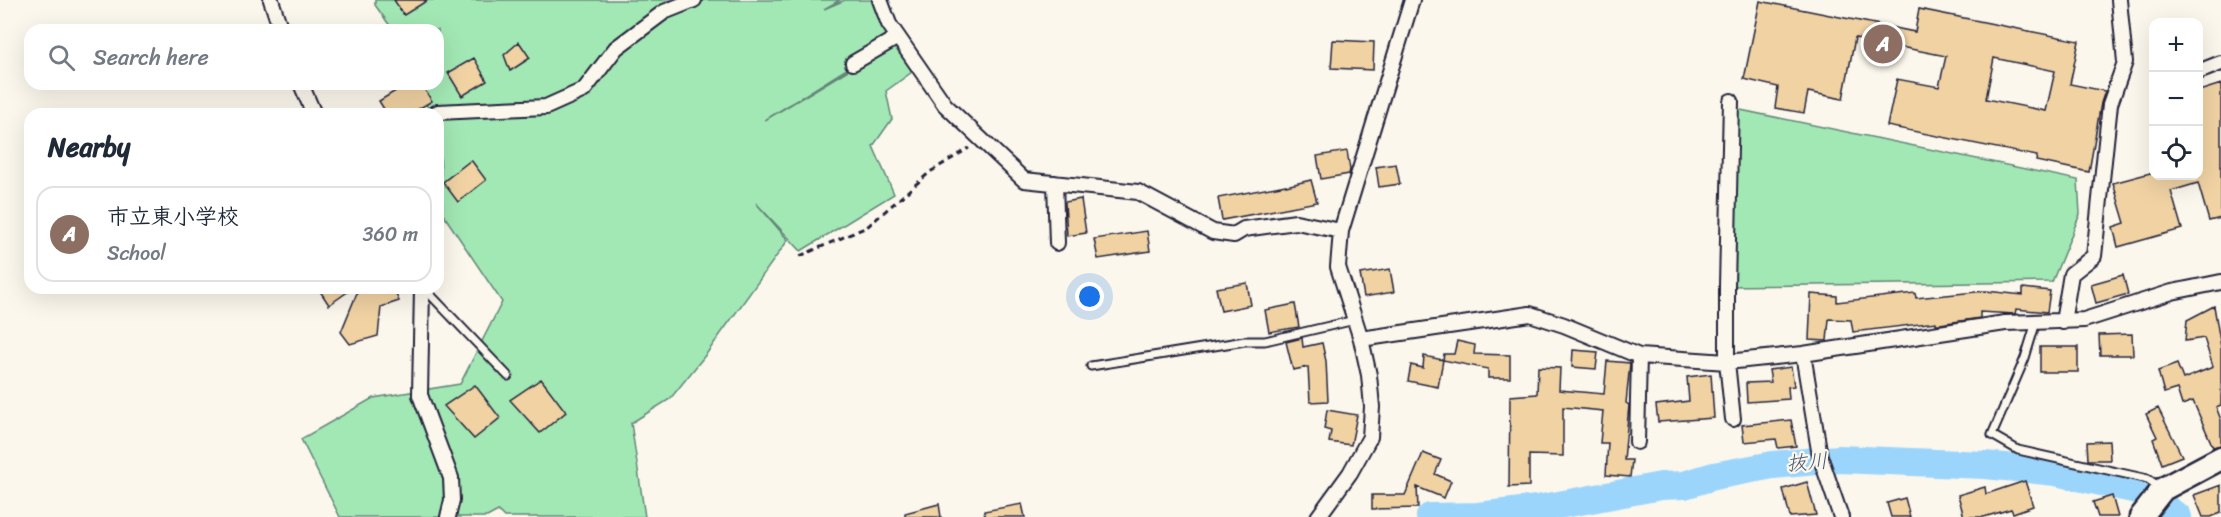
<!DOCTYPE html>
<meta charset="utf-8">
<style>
body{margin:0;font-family:Sriracha,"Klee One",sans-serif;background:#f2f2f3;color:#1f2937}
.controls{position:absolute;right:18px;top:18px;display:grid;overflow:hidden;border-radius:12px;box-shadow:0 6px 24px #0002}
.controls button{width:54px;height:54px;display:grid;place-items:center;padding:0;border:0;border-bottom:2px solid #e0e1e3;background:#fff;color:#1f2937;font:30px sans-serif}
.you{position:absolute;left:1090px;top:297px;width:21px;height:21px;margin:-15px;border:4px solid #fff;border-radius:50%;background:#1a73e8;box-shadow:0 0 0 9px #1a73e833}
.badge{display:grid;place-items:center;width:39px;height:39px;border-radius:50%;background:#d1495b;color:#fff;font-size:20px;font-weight:700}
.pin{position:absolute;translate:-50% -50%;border:3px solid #fff;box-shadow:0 2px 6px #0006}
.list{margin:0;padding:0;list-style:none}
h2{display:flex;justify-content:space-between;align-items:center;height:78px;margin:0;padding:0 24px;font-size:26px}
h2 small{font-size:20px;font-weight:400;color:#747a83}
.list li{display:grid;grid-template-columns:39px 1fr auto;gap:18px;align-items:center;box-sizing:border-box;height:96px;margin:0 12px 12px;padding:0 12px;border:2px solid #e0e1e3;border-radius:18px}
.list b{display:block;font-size:22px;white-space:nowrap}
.list p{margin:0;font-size:20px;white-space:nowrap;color:#747a83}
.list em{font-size:20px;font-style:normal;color:#747a83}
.icon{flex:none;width:33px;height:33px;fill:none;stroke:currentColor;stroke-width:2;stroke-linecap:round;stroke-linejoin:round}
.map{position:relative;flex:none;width:2221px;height:517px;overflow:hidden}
.search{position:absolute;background:#fff;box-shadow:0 6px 24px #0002;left:24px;top:24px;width:420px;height:66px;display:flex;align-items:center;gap:15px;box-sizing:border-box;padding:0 21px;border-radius:18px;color:#747a83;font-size:22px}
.panel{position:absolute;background:#fff;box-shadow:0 6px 24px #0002;left:24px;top:108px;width:420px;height:186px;border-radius:18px}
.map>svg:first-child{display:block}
.green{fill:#a2e8b4;stroke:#628578;stroke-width:1.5}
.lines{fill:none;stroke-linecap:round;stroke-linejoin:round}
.river{stroke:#9cd5fc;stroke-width:28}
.building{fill:#f0d2a3;stroke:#22223b;stroke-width:1.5;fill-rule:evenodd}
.service-casing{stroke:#22223b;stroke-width:11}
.minor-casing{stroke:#22223b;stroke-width:18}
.primary-casing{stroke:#22223b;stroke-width:27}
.path{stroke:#22223b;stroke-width:3;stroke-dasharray:6 4.5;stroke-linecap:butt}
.service{stroke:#fbf7ec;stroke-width:7}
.minor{stroke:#fbf7ec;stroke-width:14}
.primary{stroke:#fbf7ec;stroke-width:22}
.labels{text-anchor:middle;stroke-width:4.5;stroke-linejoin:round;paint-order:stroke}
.water-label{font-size:21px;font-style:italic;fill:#475875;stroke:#fbf7ec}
</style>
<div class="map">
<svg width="2221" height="517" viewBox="0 0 2221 517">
<rect width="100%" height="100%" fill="#fbf7ec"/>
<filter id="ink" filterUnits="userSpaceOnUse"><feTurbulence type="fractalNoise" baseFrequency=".0167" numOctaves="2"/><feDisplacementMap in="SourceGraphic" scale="12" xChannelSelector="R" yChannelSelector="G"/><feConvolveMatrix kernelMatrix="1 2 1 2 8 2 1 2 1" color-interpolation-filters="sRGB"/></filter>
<g filter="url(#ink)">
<path class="green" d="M375 0H840L824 9 845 0H878L898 37 765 120 898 40 916 69 886 91 892 119 873 146 894 194 801 251 756 203 788 240 707 353 670 399 631 423 645 517H504L498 511 487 517H340L301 439 373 398 460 384 502 302 443 214 438 114H430L419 84H438V30H393L375 5Z
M1731 108 2078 180 2080 214 2052 282 1727 286Z"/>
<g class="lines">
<path class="river" d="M1430 517 1478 516 1537 509 1661 486 1684 485 1714 476 1773 465 1839 459 1985 465 2056 472 2142 491 2178 517"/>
</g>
<path class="building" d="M394 0H428L404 15Z
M1760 1 1915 32 1919 9 2079 41 2070 84 2105 91 2101 103 2089 172 2036 161 2037 156 1887 126 1897 79 1939 87 1946 56 1855 38 1843 99 1808 92 1804 113 1775 108 1778 87 1744 79ZM1994 58 2055 71 2046 111 1986 99Z
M1333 40 1374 42 1373 70 1331 68Z
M519 42 530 58 510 71 504 55Z
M474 58 487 81 462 96 448 73Z
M407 84H421L432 101 410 114H387L379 101Z
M2221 84V218L2209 221 2198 183 2171 191 2182 229 2118 247 2113 227 2125 223 2113 183 2154 172V176H2199V91Z
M1347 151 1350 170 1349 174 1321 179 1317 156Z
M471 160 486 180 458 202 443 182Z
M1396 164 1400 184 1379 187 1376 167Z
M1311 180 1317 202 1222 220 1218 198 1286 185V186Z
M1081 199 1086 233 1067 236 1065 202Z
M1147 231 1150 251 1098 259 1094 239Z
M1390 269 1394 292 1364 297 1360 274Z
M2123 275 2128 294 2096 303 2091 284Z
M1247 283 1251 305 1221 311 1216 288Z
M318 288H353L329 305Z
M359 288H393L399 301 381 307 378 336 350 344 341 332Z
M2023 288 2050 291 2047 312 2016 309 2015 314 1980 312V318L1940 324H1936V322L1853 332 1851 320 1829 319 1827 341 1809 340 1811 294 1837 296V302L1915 293 1916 298 1986 291 2023 295Z
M1295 304 1299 327 1269 332 1265 310Z
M2214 306 2221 347V405L2216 407 2221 420V445L2213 447 2193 401 2182 405 2177 389 2164 393 2158 371 2177 364 2183 379 2213 367 2204 338 2185 341 2187 320Z
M2132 334 2133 355H2100L2099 335Z
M1302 338 1303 347 1322 343 1326 361 1328 401 1310 402 1308 367 1293 370 1286 342Z
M1457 341 1475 345 1474 354 1510 355V378H1488V369L1443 360 1444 354H1454Z
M2040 347H2078V372H2040Z
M1573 350 1598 352 1596 369 1572 367Z
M1424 356 1443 360 1438 387 1408 381 1411 365 1423 368Z
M1607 361 1630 363 1626 403 1629 405 1624 460H1632L1630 477 1606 475 1608 443H1600L1603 411 1563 407V456L1529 455V486L1509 487 1510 396 1537 394 1538 367 1560 368 1559 390 1604 394Z
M1791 367 1794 386 1788 387 1789 399 1747 402 1746 383 1771 382 1769 370Z
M1711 374 1714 418 1658 422 1656 405 1689 401 1687 377Z
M541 379 566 412 540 433 510 400Z
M475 385 500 418 474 439 444 406Z
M2158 408 2182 456 2162 464 2153 439 2157 437 2146 414Z
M1327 410 1357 415 1351 445 1329 442 1331 431 1324 429Z
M1791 420 1796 446 1778 448 1776 439 1744 442 1742 425Z
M2109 441 2110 460H2088L2087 442Z
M1423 453 1441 460 1435 474 1451 481 1444 498 1417 487 1418 508 1372 509V495H1405Z
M2025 481 2033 506 2013 513 2011 509 1984 517H1964L1958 495 1985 487 1986 494Z
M1807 482 1816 515 1790 517 1783 489Z
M2221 485V513L2211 517H2203L2194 495Z
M2112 496 2118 517H2098L2093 502Z
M1905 498 1910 517H1891L1887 503Z
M939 504 941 517H905V513Z
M1022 504 1025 517H985L984 511Z"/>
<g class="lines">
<g class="service-casing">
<path id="service" d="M424 288 508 376
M2036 322 2025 358 1992 435 2018 450 2148 479 2161 488
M1091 366 1245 341H1265L1355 320"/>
</g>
<g class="minor-casing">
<path id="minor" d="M271 0 281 30
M880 0 889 24 945 105 1024 180 1138 192 1213 232 1234 235 1244 229 1296 222 1341 231
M853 63 898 37
M2198 72 2221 63
M301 84 314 114
M1731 101 1727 286V362L1733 419
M434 114 438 112 546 107 584 90 616 48 664 12 694 0
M1055 183 1057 243
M422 288 420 395 451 478 452 500 448 517
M2063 322 2071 274 2094 256 2110 104 2125 62 2119 0
M1361 339 1530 314 1564 325 1639 356 1727 362 1803 354 2005 323 2084 320 2172 292 2221 282
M1803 354 1820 456 1841 517
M1637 442 1639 356
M1318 517 1350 473 1370 437 1372 407 1369 375 1361 339 1338 267 1341 231 1412 0"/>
</g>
<g class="primary-casing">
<path id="primary" d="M2141 517 2163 489 2221 458"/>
</g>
<path class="path" d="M800 256 867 227 930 172 969 148"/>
<use href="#service" class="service"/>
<use href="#minor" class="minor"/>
<use href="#primary" class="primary"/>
</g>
</g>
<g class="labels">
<g class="water-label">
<text transform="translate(1807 462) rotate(-5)" y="7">抜川</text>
</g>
</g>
</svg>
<div class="controls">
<button>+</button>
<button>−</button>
<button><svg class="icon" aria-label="locate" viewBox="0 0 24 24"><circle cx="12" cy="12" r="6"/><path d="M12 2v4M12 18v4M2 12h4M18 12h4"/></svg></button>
</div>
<div class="you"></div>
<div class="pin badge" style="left:1883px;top:44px;background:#8d6e63">A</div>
<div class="search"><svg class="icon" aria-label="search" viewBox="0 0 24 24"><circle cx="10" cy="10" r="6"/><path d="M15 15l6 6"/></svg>Search here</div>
<section class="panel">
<h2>Nearby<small></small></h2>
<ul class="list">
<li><span class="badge" style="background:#8d6e63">A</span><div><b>市立東小学校</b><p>School</p></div><em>360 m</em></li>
</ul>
</section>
</div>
